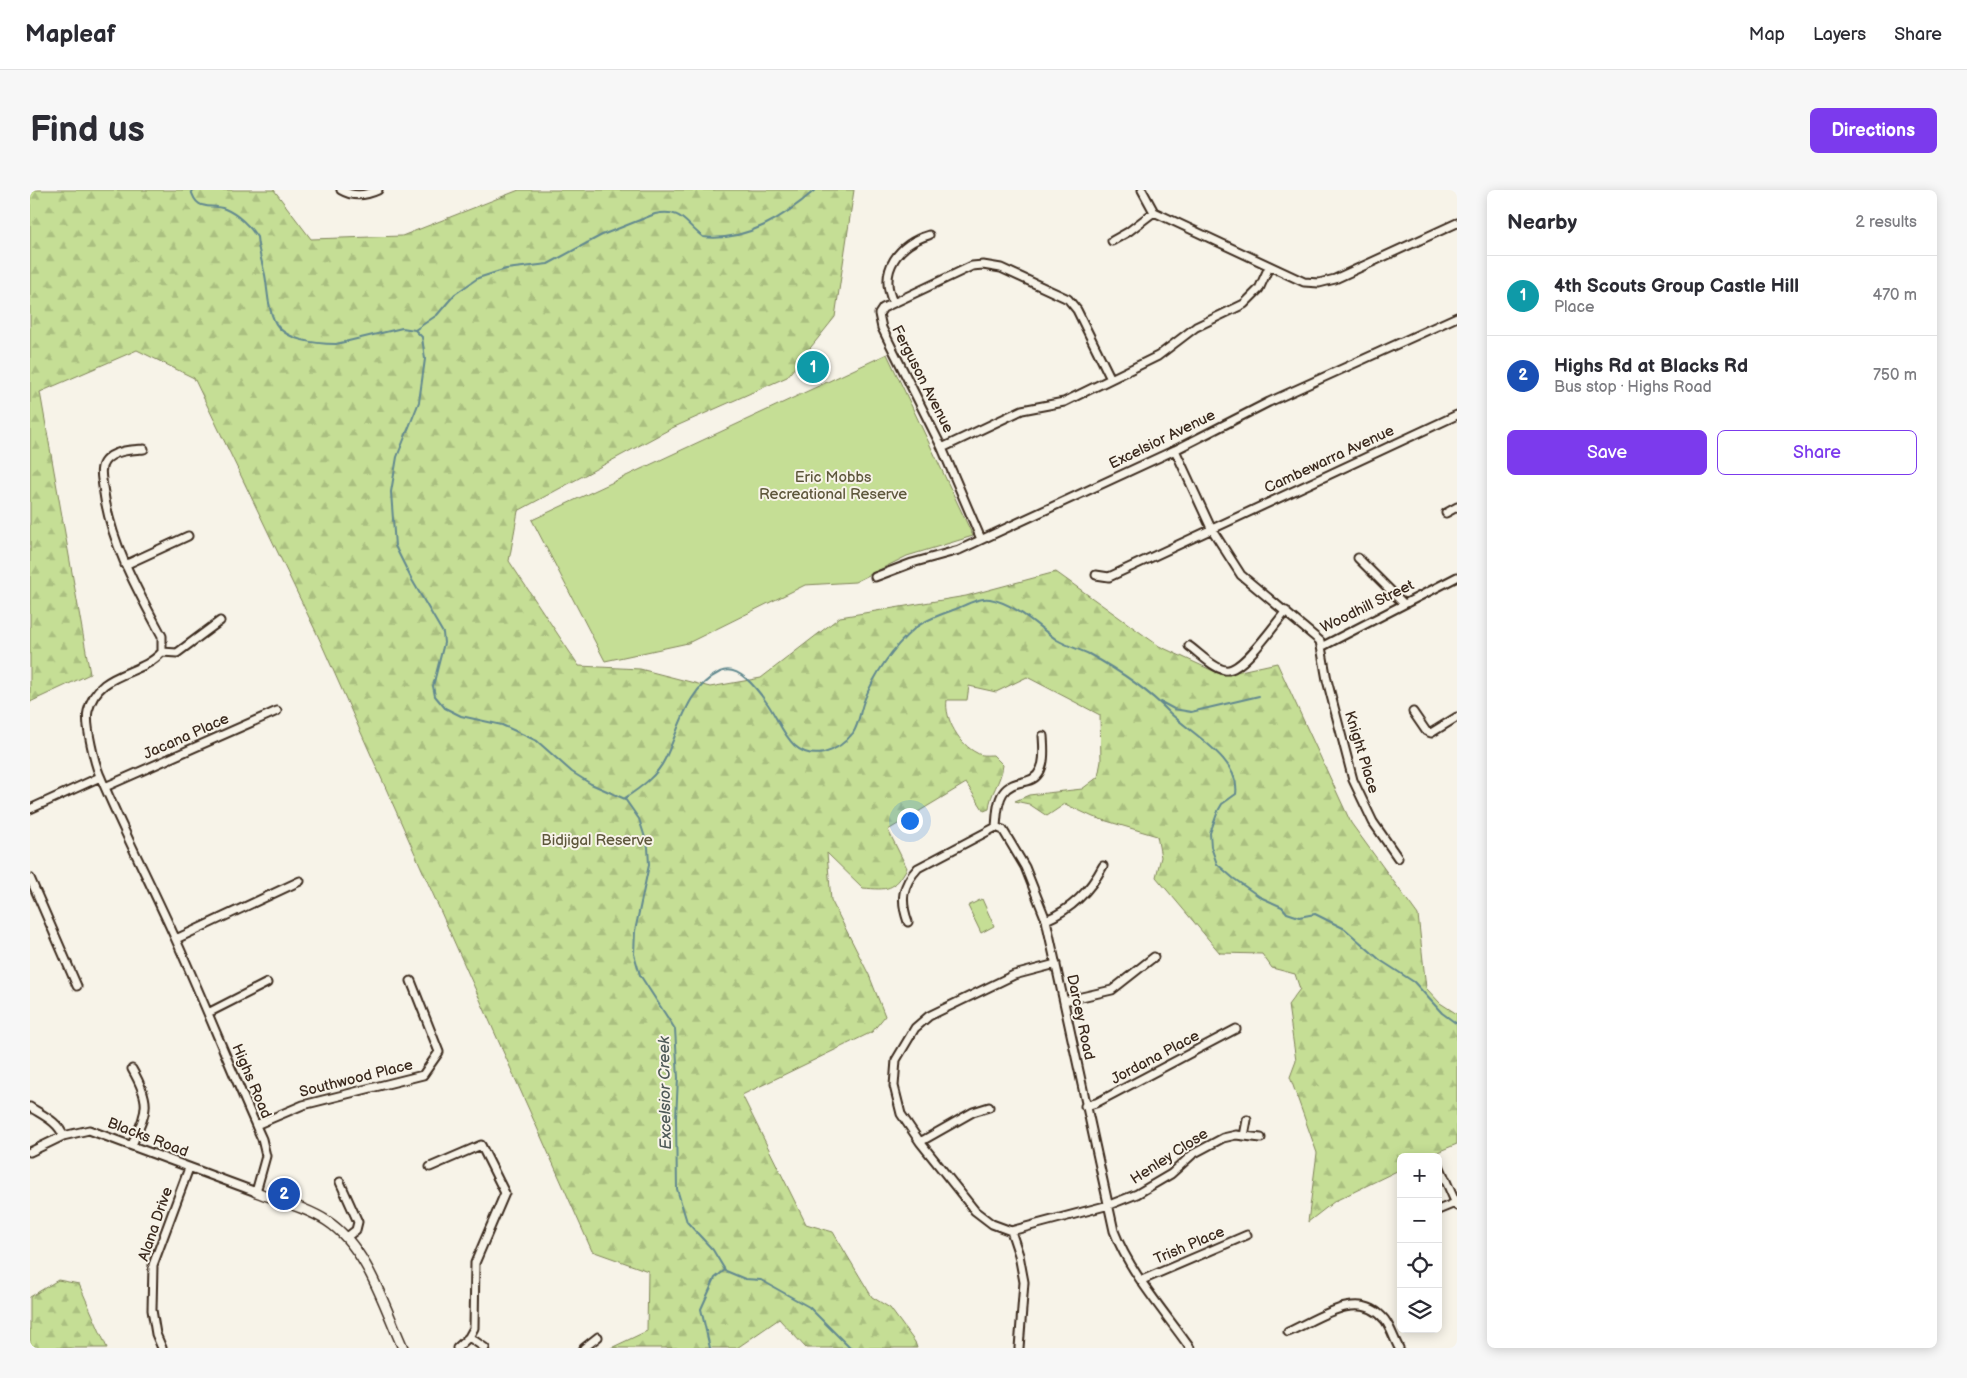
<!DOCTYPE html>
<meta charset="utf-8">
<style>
body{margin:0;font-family:"Balsamiq Sans",sans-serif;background:#f7f7f7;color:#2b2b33}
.controls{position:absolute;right:15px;bottom:15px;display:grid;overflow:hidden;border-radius:8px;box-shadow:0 2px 12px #0003}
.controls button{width:45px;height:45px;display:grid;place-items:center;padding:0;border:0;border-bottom:1px solid #e1e1e2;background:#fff;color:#2b2b33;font:25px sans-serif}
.you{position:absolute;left:879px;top:630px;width:18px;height:18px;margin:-12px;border:4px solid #fff;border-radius:50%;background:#1a73e8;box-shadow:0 0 0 8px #1a73e833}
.badge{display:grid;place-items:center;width:32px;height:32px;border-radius:50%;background:#7c3aed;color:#fff;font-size:16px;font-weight:700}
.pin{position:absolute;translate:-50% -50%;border:2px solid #fff;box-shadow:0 1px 5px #0006}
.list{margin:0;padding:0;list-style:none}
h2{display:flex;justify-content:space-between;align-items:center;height:65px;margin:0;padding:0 20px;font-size:21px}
h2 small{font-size:16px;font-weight:400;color:#7c7c81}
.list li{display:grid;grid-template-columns:32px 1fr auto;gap:15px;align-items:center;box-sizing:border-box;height:80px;padding:0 20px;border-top:1px solid #e1e1e2}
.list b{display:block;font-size:19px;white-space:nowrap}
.list p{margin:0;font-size:16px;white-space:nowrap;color:#7c7c81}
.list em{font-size:16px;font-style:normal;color:#7c7c81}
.actions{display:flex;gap:10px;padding:15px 20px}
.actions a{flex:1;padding:11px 0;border:1px solid #7c3aed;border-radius:8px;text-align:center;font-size:18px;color:#7c3aed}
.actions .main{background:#7c3aed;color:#fff}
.icon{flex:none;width:28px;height:28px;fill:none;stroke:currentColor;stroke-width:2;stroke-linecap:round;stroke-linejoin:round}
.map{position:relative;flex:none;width:1427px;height:1158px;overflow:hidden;border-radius:8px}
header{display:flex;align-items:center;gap:30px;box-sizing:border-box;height:70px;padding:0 25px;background:#fff;border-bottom:1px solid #e1e1e2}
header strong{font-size:24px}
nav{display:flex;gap:28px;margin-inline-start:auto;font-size:18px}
.intro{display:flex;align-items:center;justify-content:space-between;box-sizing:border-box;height:120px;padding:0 30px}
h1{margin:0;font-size:35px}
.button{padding:12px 22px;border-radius:8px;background:#7c3aed;color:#fff;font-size:18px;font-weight:700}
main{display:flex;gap:30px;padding:0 30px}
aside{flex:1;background:#fff;border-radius:8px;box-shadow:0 2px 12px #0003}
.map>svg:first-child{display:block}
.forest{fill:url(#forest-firs);stroke:#80845a}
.park{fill:#c5de95;stroke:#80845a}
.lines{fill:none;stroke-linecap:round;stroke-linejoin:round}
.stream{stroke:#62898f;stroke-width:2}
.minor-casing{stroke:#3b2a1e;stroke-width:11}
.tertiary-casing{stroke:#3b2a1e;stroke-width:12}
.minor{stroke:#f7f3e8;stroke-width:7}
.tertiary{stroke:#f7f3e8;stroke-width:9}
.labels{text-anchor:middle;stroke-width:4;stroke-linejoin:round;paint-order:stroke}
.street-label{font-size:15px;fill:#3b2a1e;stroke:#f7f3e8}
.park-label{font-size:15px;fill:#5e573c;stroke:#f7f3e8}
.water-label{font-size:16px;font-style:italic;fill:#4e5957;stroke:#f7f3e8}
</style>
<header>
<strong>Mapleaf</strong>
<nav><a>Map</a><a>Layers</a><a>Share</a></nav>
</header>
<div class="intro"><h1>Find us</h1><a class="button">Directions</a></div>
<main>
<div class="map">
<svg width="1427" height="1158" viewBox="0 0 1427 1158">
<defs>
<pattern id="forest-firs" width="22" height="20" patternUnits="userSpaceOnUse" patternTransform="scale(1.25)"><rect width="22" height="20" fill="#c5de95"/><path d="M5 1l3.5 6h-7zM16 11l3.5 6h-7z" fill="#aabf80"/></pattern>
</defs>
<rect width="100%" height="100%" fill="#f7f3e8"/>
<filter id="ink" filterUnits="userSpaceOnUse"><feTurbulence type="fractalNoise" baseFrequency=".02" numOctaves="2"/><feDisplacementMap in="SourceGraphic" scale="10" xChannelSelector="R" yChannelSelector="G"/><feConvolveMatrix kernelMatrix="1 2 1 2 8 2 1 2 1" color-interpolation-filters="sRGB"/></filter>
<g filter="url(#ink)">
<path class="forest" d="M0 0H244L281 49 372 46 489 0H824L805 127 757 187 642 238 488 321 479 371 549 476 610 479 680 497 731 488 810 427 936 406 1026 382 1129 456 1192 485 1247 473 1321 633 1388 725 1396 798 1410 813 1427 824V954L1395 967H1371V979L1305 1011 1278 1032 1287 963 1260 887 1266 871 1258 815 1270 799 1265 784 1242 778 1232 764 1190 763 1126 687 1131 667 1127 646 1063 627 1035 614 1017 626 999 614 985 611 999 605 1052 599 1068 587 1071 571 1070 525 997 487 966 502 939 496 937 510H917C914 529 930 555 947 563 951 566 958 565 963 565L973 575C971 592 960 603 959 619L954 621 936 593 858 640 877 678C864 701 858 700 833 698L797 663 801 710 839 785 855 826 842 842 712 905 776 1034 803 1042 842 1107 860 1118 885 1152 887 1158H776L749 1129 707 1158H581L617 1141 618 1081 562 1061 288 446 164 188 107 160 10 202 60 484 0 512Z
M28 1090 49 1094 77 1158H0V1107Z"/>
<path class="park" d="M857 164 943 346 877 366 825 392 775 395 658 453 575 471 502 330Z
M952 709 964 736 951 743 938 716Z"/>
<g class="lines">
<path class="stream" d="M161 0C167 23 180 13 195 19 207 24 220 36 227 47 228 60 232 72 235 85 238 100 237 116 244 130 253 151 287 154 306 154L372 138 385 140 392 147 395 169 389 212 367 267 361 302 365 356 382 390 413 443 414 453 403 496 405 506 415 518 431 526 472 535 507 551 542 582 561 594 595 609 609 629 618 657 619 675 605 741 604 764 610 785 645 839 648 888 646 928 647 999 657 1032 683 1060 695 1080 685 1088 671 1119 680 1158
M385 140 407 125 425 104 448 88 476 79 518 74 572 45 625 24C652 18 655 34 673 47 716 52 754 27 785 0
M1131 512 1144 519 1161 522 1229 506
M595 608C610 598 627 586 635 569 650 538 657 498 690 482 708 473 727 499 737 513 752 534 760 570 794 563 805 560 816 552 823 543 829 534 830 521 834 511 844 485 863 457 884 439 894 430 910 425 923 420 934 416 948 407 960 409 986 414 1007 436 1027 450 1037 456 1049 459 1059 464 1088 480 1117 499 1140 523 1162 544 1211 570 1206 604L1192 614 1188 621 1180 643 1181 657 1187 674 1203 688 1230 707 1252 717 1257 723 1269 727 1285 724 1315 739 1350 770 1384 792 1412 823 1427 834
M696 1081 715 1089 731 1090 779 1117 820 1158"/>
<g class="minor-casing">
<path id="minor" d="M311 0C323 7 335 6 348 0
M1112 0 1124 22 1274 92 1289 93 1305 89 1427 33
M1082 51 1098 42 1124 22
M863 112C848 80 869 54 899 45
M912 258 992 220 1034 212 1128 166 1166 137 1214 114 1229 99 1239 77
M1145 260 1181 338 1211 385 1290 451 1297 490 1323 590 1343 632 1368 668
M1416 323 1427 317
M951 349 912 258 852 138 849 124 853 118 942 76 953 75 971 78 1038 109 1047 120 1081 189
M1328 368 1374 414
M95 375 158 346
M1066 385 1079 387 1427 225
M845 387 882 373 929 360 1145 260 1239 212 1427 127
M1159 456C1169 463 1183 478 1195 480 1212 483 1245 434 1256 421
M1293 456 1427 387
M132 462 147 463 190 431
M1383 522 1396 541 1401 543 1427 527
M75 597 247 521
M0 619 70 587
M966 637C967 626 967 612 973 603 979 594 988 593 997 591 1017 586 1014 561 1013 546
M0 688 47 796
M1016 730C1042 719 1060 701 1073 676
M878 732C870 710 872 695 888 678L966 637 973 640 995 677 1016 730 1084 1041C1100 1083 1134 1121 1160 1158
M146 749 270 691
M1026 774 984 785 899 826 885 838 866 870 864 896 871 924 890 952 945 1021 962 1034 981 1041 1079 1015 1107 1004 1141 984 1163 964 1193 948 1206 945 1231 948
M1034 811 1082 800 1124 767
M178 823 237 793
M1055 916 1066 913 1206 839
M0 917C12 925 29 932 33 946
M226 935 273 915 393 885 409 862 381 791
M1214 946 1217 930
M890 952 943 922 959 917
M102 955C117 920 122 914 102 879
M0 962 33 946 59 940 226 1002 236 966 232 949C202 883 176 816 146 750 122 696 94 643 71 588 65 576 55 534 58 521 68 480 110 487 132 462V446C106 398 80 352 73 297 72 288 69 278 75 271 84 260 102 260 114 259
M1408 973 1427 1016
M400 977 451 955 475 1003 445 1073 444 1138 439 1147 427 1158
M310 992 328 1032 326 1040 317 1047
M1408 1020 1425 1013
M981 1041 989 1065 994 1092 989 1158
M1112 1090 1217 1045
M1258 1142C1286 1130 1329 1097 1355 1130 1361 1138 1364 1149 1369 1158
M439 1147 455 1158
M132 1158 126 1144 122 1120 123 1075 159 978
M554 1158 568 1147"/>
</g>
<g class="tertiary-casing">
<path id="tertiary" d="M226 1002C250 1011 277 1018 297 1031 337 1057 354 1116 373 1158"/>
</g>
<use href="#minor" class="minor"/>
<use href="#tertiary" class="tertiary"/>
</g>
</g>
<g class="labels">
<g class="street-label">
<text transform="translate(893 189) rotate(63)" y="5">Ferguson Avenue</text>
<text transform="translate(1132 249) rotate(-26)" y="5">Excelsior Avenue</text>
<text transform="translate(1299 269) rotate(-25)" y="5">Cambewarra Avenue</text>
<text transform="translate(1337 416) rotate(-26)" y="5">Woodhill Street</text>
<text transform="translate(156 546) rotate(-24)" y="5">Jacana Place</text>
<text transform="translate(1332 562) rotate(73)" y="5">Knight Place</text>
<text transform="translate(1051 827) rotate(78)" y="5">Darcey Road</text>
<text transform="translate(1125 867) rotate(-28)" y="5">Jordana Place</text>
<text transform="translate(326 888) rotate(-14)" y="5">Southwood Place</text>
<text transform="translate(222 891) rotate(67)" y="5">Highs Road</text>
<text transform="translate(118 947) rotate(21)" y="5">Blacks Road</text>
<text transform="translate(1139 966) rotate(-33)" y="5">Henley Close</text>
<text transform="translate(125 1034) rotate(-71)" y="5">Alana Drive</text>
<text transform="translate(1159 1055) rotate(-23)" y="5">Trish Place</text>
</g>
<g class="park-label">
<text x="803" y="292">Eric Mobbs<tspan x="803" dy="17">Recreational Reserve</tspan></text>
<text x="567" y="655">Bidjigal Reserve</text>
</g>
<g class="water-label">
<text transform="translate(634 903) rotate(-91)" y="6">Excelsior Creek</text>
</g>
</g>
</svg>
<div class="controls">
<button>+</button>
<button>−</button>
<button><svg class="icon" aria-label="locate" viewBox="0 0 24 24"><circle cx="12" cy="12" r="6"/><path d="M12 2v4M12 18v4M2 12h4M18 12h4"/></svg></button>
<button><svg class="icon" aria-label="layers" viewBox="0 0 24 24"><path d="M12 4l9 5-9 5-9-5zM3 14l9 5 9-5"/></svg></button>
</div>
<div class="you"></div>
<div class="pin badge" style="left:783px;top:177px;background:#0f9aa8">1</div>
<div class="pin badge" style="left:254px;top:1004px;background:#1a4fb4">2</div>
</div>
<aside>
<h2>Nearby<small>2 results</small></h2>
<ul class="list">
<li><span class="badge" style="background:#0f9aa8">1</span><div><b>4th Scouts Group Castle Hill</b><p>Place</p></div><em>470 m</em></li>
<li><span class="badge" style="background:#1a4fb4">2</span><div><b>Highs Rd at Blacks Rd</b><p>Bus stop · Highs Road</p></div><em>750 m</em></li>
</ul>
<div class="actions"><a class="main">Save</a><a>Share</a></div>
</aside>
</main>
